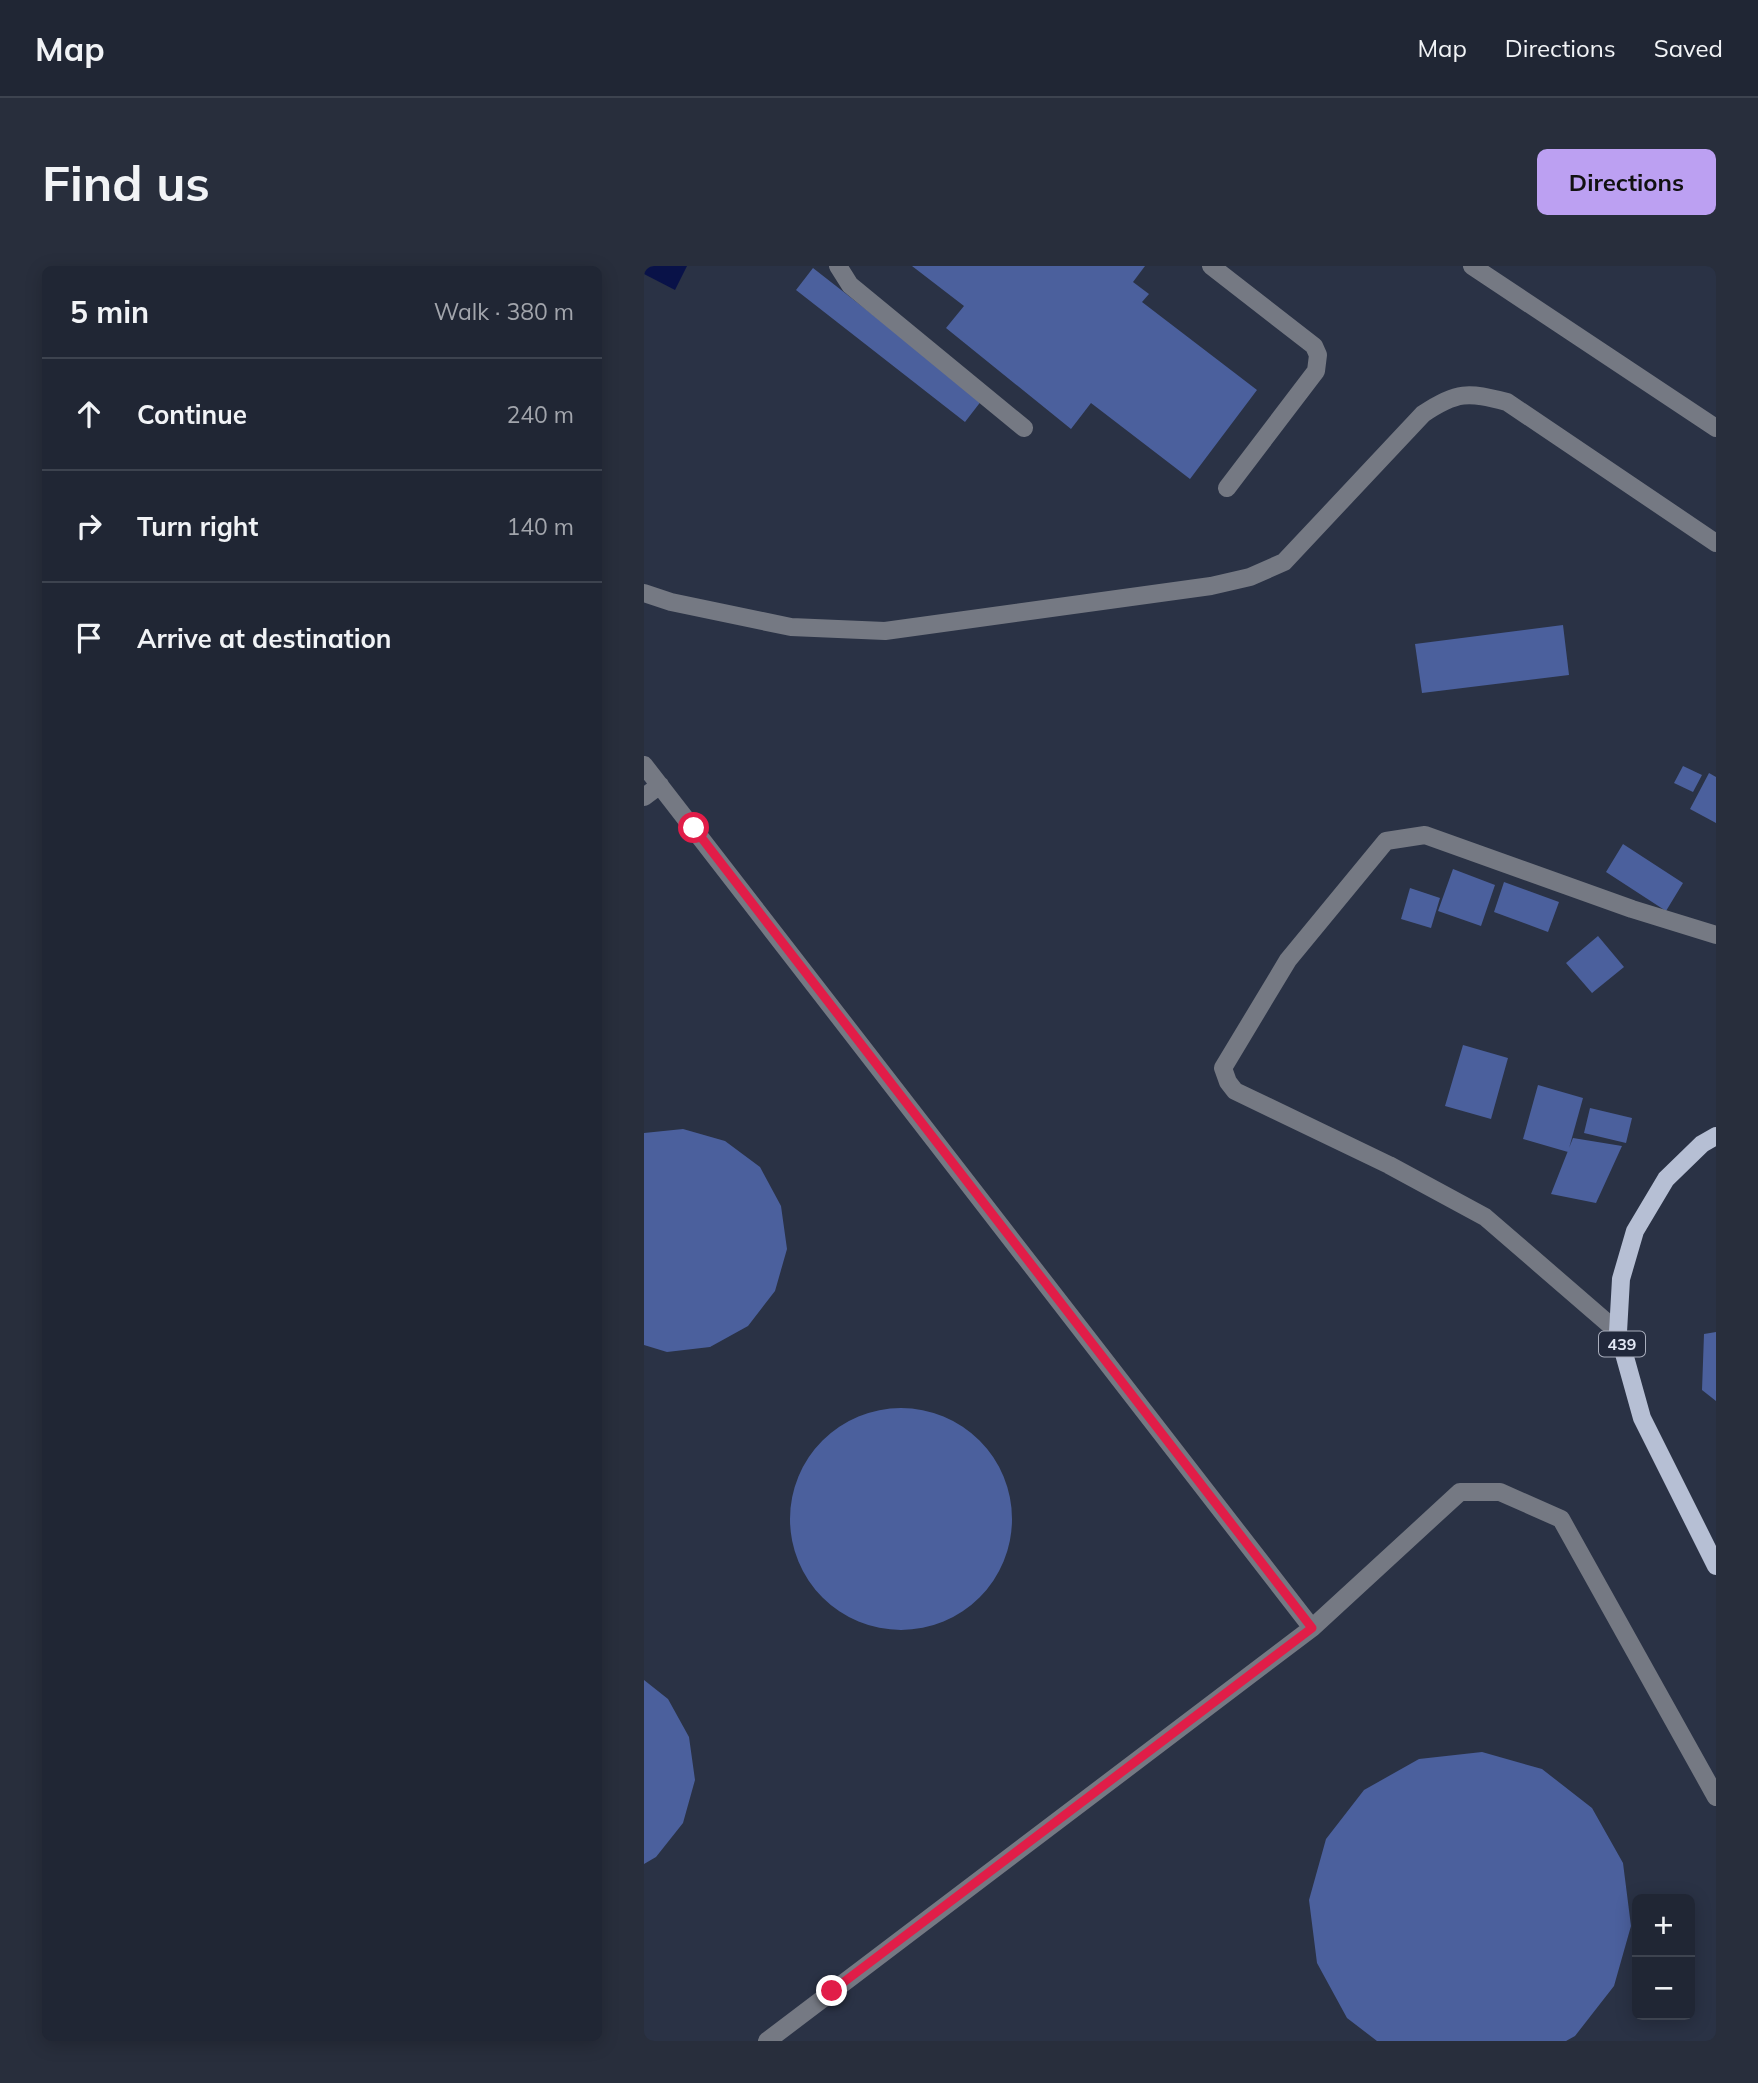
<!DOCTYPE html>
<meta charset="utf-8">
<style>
body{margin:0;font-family:Mulish,sans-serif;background:#282e3c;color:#f1f3f6}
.controls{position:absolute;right:21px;bottom:21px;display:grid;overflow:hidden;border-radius:10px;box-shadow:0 4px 18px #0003}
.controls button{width:63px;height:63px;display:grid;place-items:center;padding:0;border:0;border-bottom:2px solid #3d434f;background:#202634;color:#f1f3f6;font:35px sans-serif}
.stop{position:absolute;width:21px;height:21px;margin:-16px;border:5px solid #e11d48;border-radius:50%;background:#fff}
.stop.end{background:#e11d48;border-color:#fff;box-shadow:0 2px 7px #0008}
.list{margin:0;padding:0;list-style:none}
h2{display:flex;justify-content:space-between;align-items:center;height:91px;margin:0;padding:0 28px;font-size:30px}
h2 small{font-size:23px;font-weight:400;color:#a2a5ac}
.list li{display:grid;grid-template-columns:46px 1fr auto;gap:21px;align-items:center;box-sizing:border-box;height:112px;padding:0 28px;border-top:2px solid #3d434f}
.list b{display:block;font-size:26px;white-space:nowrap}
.list em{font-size:23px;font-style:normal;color:#a2a5ac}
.icon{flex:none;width:38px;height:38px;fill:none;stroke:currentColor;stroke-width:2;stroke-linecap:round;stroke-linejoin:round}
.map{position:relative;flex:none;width:1072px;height:1775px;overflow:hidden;border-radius:10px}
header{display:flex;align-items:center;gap:42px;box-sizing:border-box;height:98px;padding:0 35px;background:#202634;border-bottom:2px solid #3d434f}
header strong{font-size:33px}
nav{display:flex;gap:38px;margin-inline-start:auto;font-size:24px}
.intro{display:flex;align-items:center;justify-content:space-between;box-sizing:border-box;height:168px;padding:0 42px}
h1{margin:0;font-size:49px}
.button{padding:18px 32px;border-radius:10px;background:#bca0f2;color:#111;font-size:24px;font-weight:700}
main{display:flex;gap:42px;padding:0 42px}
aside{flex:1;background:#202634;border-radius:10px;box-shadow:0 4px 18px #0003}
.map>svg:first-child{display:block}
.water{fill:#091248}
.building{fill:#4b609d}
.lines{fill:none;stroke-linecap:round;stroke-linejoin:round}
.minor{stroke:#757983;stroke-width:18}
.major{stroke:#b6bfd4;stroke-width:18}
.route{stroke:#e11d48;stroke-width:9}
.labels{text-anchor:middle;stroke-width:6;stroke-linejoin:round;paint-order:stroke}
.shield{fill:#21283b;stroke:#a9aebd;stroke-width:2}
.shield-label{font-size:16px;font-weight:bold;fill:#e3e8f5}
</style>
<header>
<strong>Map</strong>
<nav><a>Map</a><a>Directions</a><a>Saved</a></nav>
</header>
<div class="intro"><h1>Find us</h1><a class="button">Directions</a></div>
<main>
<aside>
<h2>5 min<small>Walk · 380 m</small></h2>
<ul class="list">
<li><svg class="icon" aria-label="ahead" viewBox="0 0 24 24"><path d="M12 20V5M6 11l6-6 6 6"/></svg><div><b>Continue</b></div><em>240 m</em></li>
<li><svg class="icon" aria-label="right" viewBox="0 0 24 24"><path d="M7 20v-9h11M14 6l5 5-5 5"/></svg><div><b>Turn right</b></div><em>140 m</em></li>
<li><svg class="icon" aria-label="arrive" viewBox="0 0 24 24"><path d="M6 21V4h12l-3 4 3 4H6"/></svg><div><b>Arrive at destination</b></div></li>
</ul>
</aside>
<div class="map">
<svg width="1072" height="1775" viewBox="0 0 1072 1775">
<rect width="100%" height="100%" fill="#2a3245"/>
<path class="water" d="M0 0H43L31 24 0 8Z"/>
<path class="building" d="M268 0H501L489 16 505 28 498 36 613 124 546 213 447 137 427 163 302 62 320 40Z
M169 2 338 134 321 156 152 24Z
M919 359 925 409 778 427 771 378Z
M1039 500 1058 509 1049 526 1030 517Z
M1065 507 1072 511V557L1046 543Z
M979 578 1039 617 1022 645 962 606Z
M809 603 851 619 837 660 794 645Z
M860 616 915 636 904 666 850 646Z
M766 622 796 632 787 662 757 653Z
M954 670 980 701 948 727 922 697Z
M819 779 864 792 847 853 801 840Z
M894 819 939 832 924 886 879 873Z
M946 842 988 852 982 877 940 867Z
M39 863 81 875 116 901 137 940 143 983 131 1025 104 1060 66 1081 23 1086 0 1079V867Z
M929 872 978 880 952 937 907 928Z
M1072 1066V1135L1058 1124 1060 1068Z
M146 1253a111 111 0 1 1 222 0a111 111 0 1 1-222 0Z
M0 1414 24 1433 45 1471 51 1514 39 1557 12 1591 0 1598Z
M838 1486 898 1503 948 1542 979 1597 987 1660 970 1720 931 1770 922 1775H733L703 1752 673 1697 665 1634 682 1573 720 1524 775 1493Z"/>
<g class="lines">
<path class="minor" d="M194 0 206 19 380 162
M567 0 670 80 674 89 672 105 583 222
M828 0 1072 162
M0 327 27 336 147 361 241 365 567 320 606 311 640 296 779 148C813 125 824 126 863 136L1072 277
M0 499 668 1362
M0 531 16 519
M974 1066 841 951 745 899 591 825 584 816 579 802 644 694 742 575 781 569 988 643 1072 669
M123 1775 668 1362 816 1226H856L917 1253 1072 1531"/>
<path class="major" d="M1072 870 1058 878 1022 913 991 965 977 1013 974 1066 998 1152 1072 1300"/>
</g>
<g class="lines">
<path class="route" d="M50 562 668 1362 188 1725"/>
</g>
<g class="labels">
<rect class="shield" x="955" y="1065.5" width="46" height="25" rx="5"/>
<g class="shield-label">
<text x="978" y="1084">439</text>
</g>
</g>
</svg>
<div class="controls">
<button>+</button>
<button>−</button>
</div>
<div class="stop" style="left:50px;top:562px"></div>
<div class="stop end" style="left:188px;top:1725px"></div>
</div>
</main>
